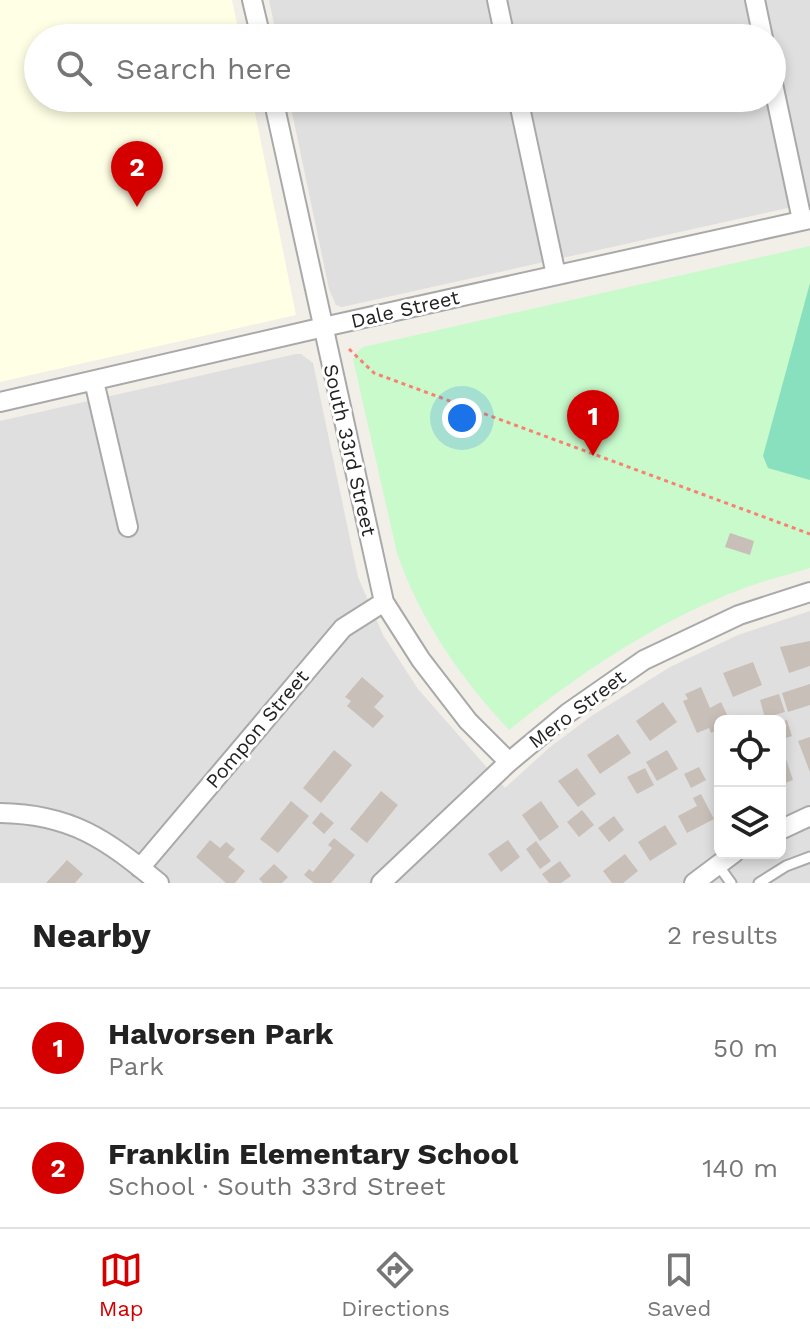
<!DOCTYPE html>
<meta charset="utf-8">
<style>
body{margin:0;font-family:"Work Sans",sans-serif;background:#f2f2f2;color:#222}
.controls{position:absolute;right:24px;bottom:24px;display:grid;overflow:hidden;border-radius:12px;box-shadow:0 4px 12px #0003}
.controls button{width:72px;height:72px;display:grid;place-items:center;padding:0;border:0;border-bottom:2px solid #e0e0e0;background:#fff;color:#222;font:40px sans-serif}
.you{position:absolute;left:462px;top:418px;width:28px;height:28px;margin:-20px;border:6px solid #fff;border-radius:50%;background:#1a73e8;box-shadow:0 0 0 12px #1a73e833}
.badge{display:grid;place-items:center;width:52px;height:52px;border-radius:50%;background:#d40000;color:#fff;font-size:26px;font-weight:700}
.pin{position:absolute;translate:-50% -66px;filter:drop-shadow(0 2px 4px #0008)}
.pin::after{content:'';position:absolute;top:42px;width:28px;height:24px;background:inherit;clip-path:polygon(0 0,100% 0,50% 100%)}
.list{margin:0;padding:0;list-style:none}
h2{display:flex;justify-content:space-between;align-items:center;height:104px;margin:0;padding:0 32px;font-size:34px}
h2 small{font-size:26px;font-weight:400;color:#767676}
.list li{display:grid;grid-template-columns:52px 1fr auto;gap:24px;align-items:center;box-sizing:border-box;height:120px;padding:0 32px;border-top:2px solid #e0e0e0}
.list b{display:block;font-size:30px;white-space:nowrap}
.list p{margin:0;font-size:26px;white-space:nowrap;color:#767676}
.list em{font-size:26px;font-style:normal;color:#767676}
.icon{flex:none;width:44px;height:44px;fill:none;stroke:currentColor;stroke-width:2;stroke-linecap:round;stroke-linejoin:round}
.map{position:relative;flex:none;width:810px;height:883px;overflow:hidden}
.search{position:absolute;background:#fff;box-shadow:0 4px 12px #0003;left:24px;right:24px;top:24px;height:88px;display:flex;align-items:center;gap:20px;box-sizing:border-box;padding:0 28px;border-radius:44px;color:#767676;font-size:30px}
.sheet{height:344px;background:#fff}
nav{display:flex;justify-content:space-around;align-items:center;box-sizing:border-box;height:112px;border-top:2px solid #e0e0e0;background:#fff;font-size:22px;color:#767676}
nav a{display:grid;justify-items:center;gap:4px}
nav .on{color:#d40000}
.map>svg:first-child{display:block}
.residential{fill:#e0dfdf;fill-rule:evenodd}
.education{fill:#ffffe5}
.park{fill:#c8facc}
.pitch{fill:#88e0be}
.building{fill:#c7bfb8}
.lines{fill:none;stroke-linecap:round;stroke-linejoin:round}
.service-casing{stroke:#a9a9a9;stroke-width:13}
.minor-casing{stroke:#a9a9a9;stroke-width:22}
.path{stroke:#fa8072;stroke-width:3;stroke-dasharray:4 4;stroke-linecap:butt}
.service{stroke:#fff;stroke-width:9}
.minor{stroke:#fff;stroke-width:18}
.labels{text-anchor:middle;stroke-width:6;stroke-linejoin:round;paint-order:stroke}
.street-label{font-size:20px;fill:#222;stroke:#fff}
</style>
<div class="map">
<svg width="810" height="883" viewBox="0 0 810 883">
<rect width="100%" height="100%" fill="#f2efe9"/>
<path class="residential" d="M269 0H810V203L342 307 336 305 329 289 289 98H772V38H277Z
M296 354H301L313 363 358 577 383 635 418 689 505 788 550 747 593 715 670 667 738 635 810 611V883H0V421ZM720 721H780V853H720Z"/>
<path class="education" d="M0 0H232L240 38H38V98H252L296 315 0 382Z"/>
<path class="park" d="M810 246V568C787 575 762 581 739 590 654 623 580 673 509 730 460 677 421 622 397 553L353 359 357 352 363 347Z"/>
<path class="pitch" d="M810 283V480L768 468 763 456Z"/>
<path class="building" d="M730 533 754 541 750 555 725 547Z
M810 641V666L789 673 780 647Z
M753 662 762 685 733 697 723 673Z
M362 677 384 696 374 707 384 716 373 728 347 706 351 701 345 697Z
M810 684V705L788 712 782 693Z
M701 687 710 708 721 702 730 721H720V729L711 733 709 728 697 733 683 701 688 699 685 694Z
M779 694 785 712 765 718 760 700Z
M663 702 677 722 650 741 636 721Z
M787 720 792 736 780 740V722Z
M618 734 631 753 600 774 587 755Z
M810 737V772L798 741Z
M334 750 352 765 321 803 303 788Z
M667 750 678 769 657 781 646 762Z
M784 753 793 780 780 785V754Z
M699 767 706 780 691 788 684 774Z
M577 768 596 794 578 807 558 781Z
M645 768 654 785 637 794 627 777Z
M381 791 398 805 367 843 350 829Z
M701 794 714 819 687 833 678 816 697 806 693 798Z
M291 801 309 816 278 853 260 839Z
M541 801 559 827 540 841 522 815Z
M582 810 594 825 579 837 567 822Z
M321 812 334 823 324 834 312 823Z
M614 816 624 830 609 842 598 828Z
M665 825 677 844 650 861 638 842Z
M334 838 355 855 331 883H314L304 875 309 869 313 872 332 848 328 845Z
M210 840 220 848 226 842 235 849 228 857 245 871 235 883H226L196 857Z
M508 840 520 857 501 872 488 854Z
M536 841 551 861 540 869 526 849Z
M625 854 638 871 623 883H612L603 871Z
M67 860 83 874 75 883H46Z
M560 861 571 876 561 883H549L542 874Z
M274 864 288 877 282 883H263L259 879Z"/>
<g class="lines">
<g class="service-casing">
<path id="service" d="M718 865 731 883
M759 883 786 866 810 857"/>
</g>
<g class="minor-casing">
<path id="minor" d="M252 0 261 38
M497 0 505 38
M755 0 763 38
M772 79 802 220
M273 98 384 602 421 660 468 721 509 762
M518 98 556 275
M94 381 128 527
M0 402 337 324 810 219
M0 813C71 814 106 839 159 883
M780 830 810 816
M140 868 343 628 384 602
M381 883 509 762 568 713 644 660 739 615 810 592
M694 883 734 853"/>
</g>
<path class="path" d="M349 349 374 373 810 534"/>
<use href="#service" class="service"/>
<use href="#minor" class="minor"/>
</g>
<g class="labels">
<g class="street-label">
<text transform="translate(405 309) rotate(-13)" y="7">Dale Street</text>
<text transform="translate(350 450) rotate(77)" y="7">South 33rd Street</text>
<text transform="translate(577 709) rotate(-37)" y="7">Mero Street</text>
<text transform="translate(257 729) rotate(-50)" y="7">Pompon Street</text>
</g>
</g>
</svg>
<div class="controls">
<button><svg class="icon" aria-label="locate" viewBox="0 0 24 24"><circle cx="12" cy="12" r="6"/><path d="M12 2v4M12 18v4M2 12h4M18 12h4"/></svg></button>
<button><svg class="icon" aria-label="layers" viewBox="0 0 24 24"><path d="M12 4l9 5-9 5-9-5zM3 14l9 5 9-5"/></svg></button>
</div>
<div class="you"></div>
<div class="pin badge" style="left:593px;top:456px">1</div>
<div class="pin badge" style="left:137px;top:207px">2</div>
<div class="search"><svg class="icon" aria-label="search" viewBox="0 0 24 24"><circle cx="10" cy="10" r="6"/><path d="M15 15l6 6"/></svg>Search here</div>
</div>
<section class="sheet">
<h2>Nearby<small>2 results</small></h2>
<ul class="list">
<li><span class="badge">1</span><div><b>Halvorsen Park</b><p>Park</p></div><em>50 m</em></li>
<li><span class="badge">2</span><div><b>Franklin Elementary School</b><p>School · South 33rd Street</p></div><em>140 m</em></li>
</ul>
</section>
<nav>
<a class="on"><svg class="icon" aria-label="map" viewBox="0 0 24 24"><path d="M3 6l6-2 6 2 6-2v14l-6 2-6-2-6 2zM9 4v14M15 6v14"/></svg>Map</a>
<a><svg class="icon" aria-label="directions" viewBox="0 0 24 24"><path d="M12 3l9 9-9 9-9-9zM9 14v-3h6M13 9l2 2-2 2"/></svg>Directions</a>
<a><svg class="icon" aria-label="saved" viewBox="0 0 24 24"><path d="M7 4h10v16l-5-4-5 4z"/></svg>Saved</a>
</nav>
